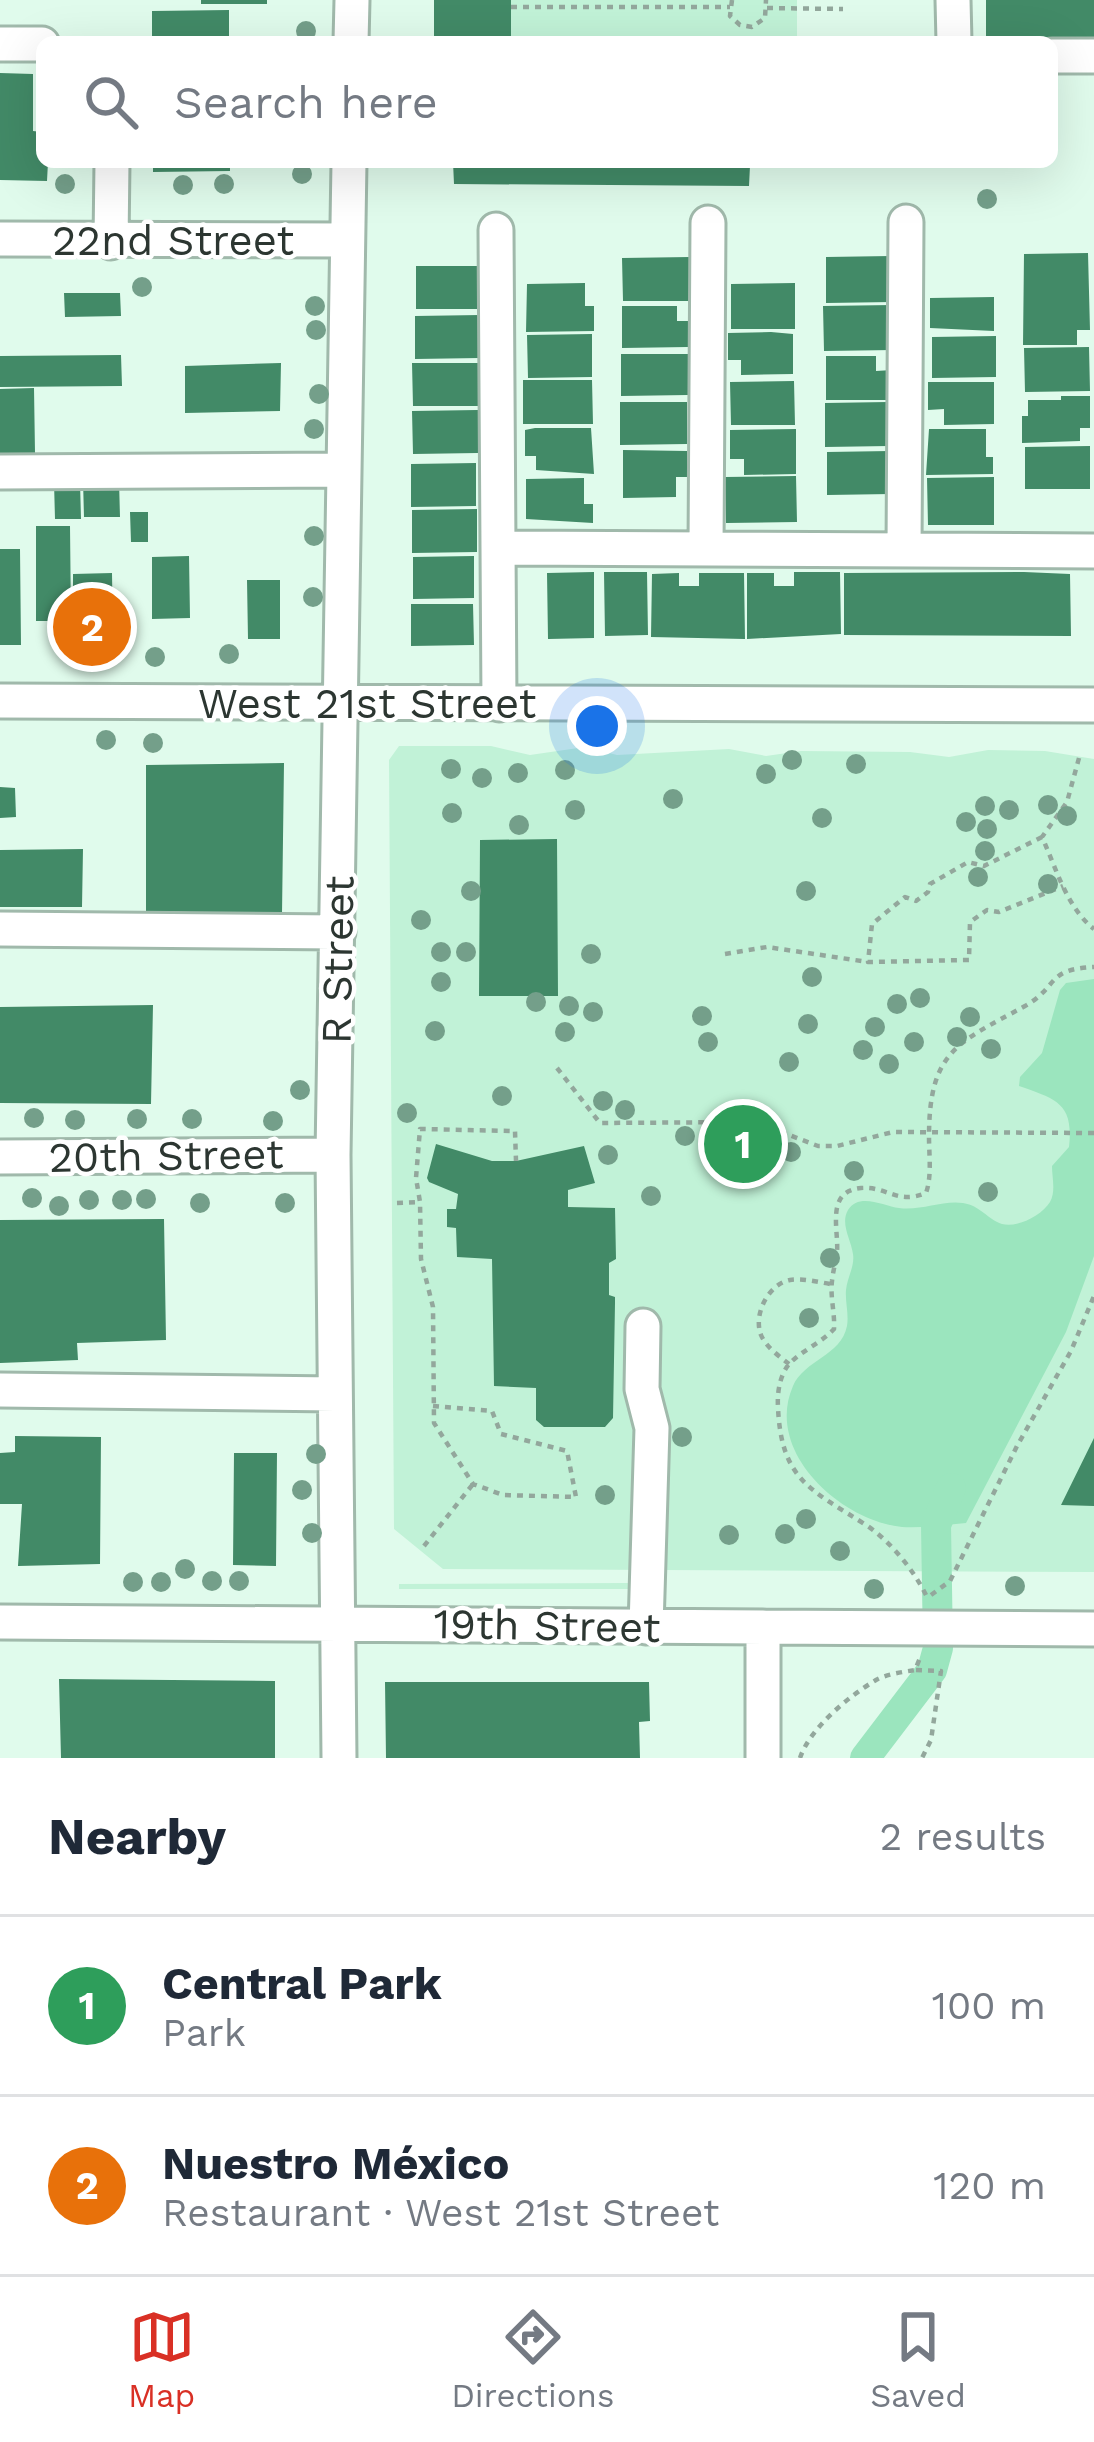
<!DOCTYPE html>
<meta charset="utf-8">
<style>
body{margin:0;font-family:"Work Sans",sans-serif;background:#f2f2f3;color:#1f2937}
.you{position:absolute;left:597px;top:726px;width:42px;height:42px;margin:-30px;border:9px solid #fff;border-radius:50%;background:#1a73e8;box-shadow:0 0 0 18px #1a73e833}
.badge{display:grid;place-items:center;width:78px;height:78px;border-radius:50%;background:#d93025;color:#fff;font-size:39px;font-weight:700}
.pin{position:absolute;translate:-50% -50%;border:6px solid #fff;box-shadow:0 3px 12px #0006}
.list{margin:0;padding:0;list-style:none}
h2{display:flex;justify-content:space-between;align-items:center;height:156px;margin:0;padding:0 48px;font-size:51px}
h2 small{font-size:39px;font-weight:400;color:#747a83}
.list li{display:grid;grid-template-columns:78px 1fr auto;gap:36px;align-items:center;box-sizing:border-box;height:180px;padding:0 48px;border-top:3px solid #e0e1e3}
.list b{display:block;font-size:45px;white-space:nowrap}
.list p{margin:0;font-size:39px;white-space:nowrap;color:#747a83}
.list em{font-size:39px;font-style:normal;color:#747a83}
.icon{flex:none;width:66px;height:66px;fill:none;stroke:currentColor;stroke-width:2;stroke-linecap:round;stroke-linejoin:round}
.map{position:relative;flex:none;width:1094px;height:1758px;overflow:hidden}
.search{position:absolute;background:#fff;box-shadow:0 12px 48px #0002;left:36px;right:36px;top:36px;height:132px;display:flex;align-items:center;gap:30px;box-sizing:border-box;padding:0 42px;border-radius:18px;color:#747a83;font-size:45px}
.sheet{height:516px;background:#fff}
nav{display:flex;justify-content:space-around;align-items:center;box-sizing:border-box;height:168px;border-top:3px solid #e0e1e3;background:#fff;font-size:33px;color:#747a83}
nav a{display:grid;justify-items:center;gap:6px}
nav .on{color:#d93025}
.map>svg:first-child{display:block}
.green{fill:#c1f2d7}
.water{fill:#9be5be}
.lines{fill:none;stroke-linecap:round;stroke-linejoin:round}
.canal{stroke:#9be5be;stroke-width:30}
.building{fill:#428a67}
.minor-casing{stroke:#a0b9ab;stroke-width:39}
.path{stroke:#93a79c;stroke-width:4.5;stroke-dasharray:6 6;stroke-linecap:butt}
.minor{stroke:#fff;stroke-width:33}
.tree{fill:#749f8a}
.labels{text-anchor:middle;stroke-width:9;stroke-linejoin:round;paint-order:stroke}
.street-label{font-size:42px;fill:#2c3631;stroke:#fff}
</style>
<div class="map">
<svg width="1094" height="1758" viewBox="0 0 1094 1758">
<rect width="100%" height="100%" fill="#e0fbec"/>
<path class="green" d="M511 0H797V42H511Z
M399 746H491L530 755 585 747 617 755 729 749 766 756 801 751 910 752 949 757 988 750 1045 751 1094 759V1572L443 1569 394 1529 389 760Z
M630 1583V1589H399V1584Z"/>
<path class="water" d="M1094 979V1256L1066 1332 966 1523C945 1525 923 1528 902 1527 841 1521 764 1452 793 1386 804 1360 841 1356 847 1326 849 1314 845 1302 846 1290 847 1278 855 1266 853 1254 851 1239 840 1224 848 1210 859 1192 884 1206 899 1208 921 1211 942 1200 963 1203 981 1206 987 1219 1002 1224 1018 1228 1042 1215 1050 1202 1056 1191 1052 1178 1052 1166L1069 1147C1074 1103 1056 1099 1019 1086L1020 1077 1042 1053 1060 990 1066 983Z"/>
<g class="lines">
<path class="canal" d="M865 1758 932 1670 938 1648 936 1525 951 1488"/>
</g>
<path class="building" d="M201 0H267V4H201Z
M434 0H511V42H434Z
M986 0H1094V39H986Z
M229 10V42H152V11Z
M0 73 33 74V131L42 132V162H48L47 181 0 180Z
M153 162H230V171L153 172Z
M453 162H765V166H750L749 186 454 184Z
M1088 253 1090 330H1077V345H1023L1024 254Z
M891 256 892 302 826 303V257Z
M690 257V301H623L622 258Z
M416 266H481V309H416Z
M585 283V306H594V331L526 332 527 284Z
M795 283V329H731V284Z
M64 293H120L121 316 65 317Z
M994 297V331L930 328V298Z
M892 305 893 350 824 351 823 306Z
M622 306H677V321H688V347L622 348Z
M480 315V358L415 359V316Z
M771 332 793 334V374L741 375V360H728V333Z
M592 334V377L528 378 527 335Z
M996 336V377L932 378V337Z
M1089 347 1090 391 1025 392 1024 348Z
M621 354H688V395L621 396Z
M121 355 122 386 0 387V356Z
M826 356H876V371L892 370V400H826Z
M281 363 280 411 185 413V366Z
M412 363H478V406H413Z
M523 380H592L593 424H523Z
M794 381 795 425H731L730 382Z
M928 382H994V424L944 425V409L928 410Z
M34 388 35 453 0 454V389Z
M1061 396H1090V428H1080V441L1022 443V416H1028V400H1061Z
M620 402H687V444L620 445Z
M888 402 889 446 825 447V403Z
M478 410V453L413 454 412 411Z
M535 428H591L594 474 536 470V456H525V430Z
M796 429V474L744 475V459H730V430Z
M929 429H986V457H993V474L926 475Z
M1090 446V489H1025V447Z
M623 450 687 451V477H676V497L623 498Z
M890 451 891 494 827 495V452Z
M476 463V506L411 507V464Z
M796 476 797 522 726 523 725 477Z
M994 477V525H928L927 478Z
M584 478V504H593V523L526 519V479Z
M83 480H119L120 517H84Z
M54 482H80L81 519H55Z
M477 509V552L412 553V510Z
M130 512H148V542H131Z
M36 526H70L71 621H36Z
M0 549H20L21 645H0Z
M189 556 190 618 152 619V557Z
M474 556V598L413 599V557Z
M594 572V638L548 639 547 573Z
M604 572H647L648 635 605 636Z
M794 572H840L841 634 747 639V573H774V586H794Z
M1024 572 1070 574 1071 636 844 635V573Z
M112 573 113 639 73 640V574Z
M679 573V586H699V573H744L745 639 651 637 652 574Z
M247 580H280V639H248Z
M411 604H473L474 645 411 646Z
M284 763 282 914 146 911V765Z
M0 787 15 788 16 817 0 818Z
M557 839 558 996H479L480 840Z
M83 849 82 907H0V850Z
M153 1005 151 1104 0 1103V1007Z
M436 1144 492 1161H516L584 1146 595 1183 568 1190V1207L615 1208 616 1259 609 1263V1295L615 1297V1303L613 1418 605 1427H544L536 1420V1388L494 1386 492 1259 457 1257 456 1228 447 1227V1209H456L458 1194 429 1182 427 1178Z
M164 1219 166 1340 77 1343 78 1360 0 1363V1220Z
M15 1436 101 1437 100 1564 18 1566 22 1504H0V1453L15 1452Z
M1094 1438V1506L1061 1505Z
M234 1453H277L276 1566 233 1565Z
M59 1679 275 1681V1758H61Z
M385 1682H649L650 1721 639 1722 640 1758H386Z"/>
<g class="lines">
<g class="minor-casing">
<path id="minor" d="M953 0 954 42
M351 42 352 0
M0 44H42
M1052 56H1094
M496 230 498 548
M0 239 346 240
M111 242 112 162
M0 472 341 470
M706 548 708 223
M904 550 906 222
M0 701 1094 705
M499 704 498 548 1094 551
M0 929 338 932
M0 1157 333 1155
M643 1326 642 1389 652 1428 646 1627
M0 1390 335 1394
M0 1622 1094 1629
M763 1627V1758
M339 1758 333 1155 349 162"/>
</g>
<path class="path" d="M732 0 730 16 740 25 752 27 765 18 766 0
M511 7H730
M767 8 843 9
M1079 758 1067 802 1042 837C1056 868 1067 908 1094 929
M1042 837 984 866 968 862 930 884 928 892 916 901 905 897 872 924 868 962 969 960 970 922 987 910 999 912 1063 886
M725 954 767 947 868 962
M557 1068 600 1123 755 1122 818 1146H837L893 1132 1094 1133
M397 1203 420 1202
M789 1364C779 1356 766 1347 761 1335 753 1315 768 1284 790 1280 802 1278 818 1282 830 1284
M433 1406 492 1411 501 1434 567 1451 576 1497 503 1495 473 1484 434 1423 433 1307 421 1259 420 1202 416 1178 420 1129 515 1131 516 1161
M424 1546 473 1484
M926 1595C913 1569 890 1541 866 1525 812 1490 781 1481 778 1407 777 1392 780 1374 790 1363 803 1350 821 1343 834 1329 835 1313 830 1297 832 1281 833 1271 836 1261 837 1252 839 1230 825 1191 861 1188 887 1186 897 1205 926 1193 932 1176 929 1155 929 1137 929 1050 958 1043 1025 1006 1059 987 1045 969 1094 967
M931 1595 950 1581 1017 1446 1071 1351 1094 1296
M916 1670 941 1671 931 1740 922 1758
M800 1758C810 1728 849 1696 876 1680 887 1674 903 1672 915 1670L920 1658"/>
<use href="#minor" class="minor"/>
</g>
<g class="tree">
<circle cx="306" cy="31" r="10"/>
<circle cx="302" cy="174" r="10"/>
<circle cx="65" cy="184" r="10"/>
<circle cx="224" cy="184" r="10"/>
<circle cx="183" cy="185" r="10"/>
<circle cx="987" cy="199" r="10"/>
<circle cx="142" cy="287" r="10"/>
<circle cx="315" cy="306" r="10"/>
<circle cx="316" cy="330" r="10"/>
<circle cx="319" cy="394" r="10"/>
<circle cx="314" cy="429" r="10"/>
<circle cx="314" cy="536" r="10"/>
<circle cx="313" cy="597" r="10"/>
<circle cx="229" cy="654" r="10"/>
<circle cx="155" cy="657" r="10"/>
<circle cx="106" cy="740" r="10"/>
<circle cx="153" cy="743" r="10"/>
<circle cx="792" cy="760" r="10"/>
<circle cx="856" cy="764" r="10"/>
<circle cx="451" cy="769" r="10"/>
<circle cx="565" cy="770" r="10"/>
<circle cx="518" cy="773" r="10"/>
<circle cx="766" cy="774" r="10"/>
<circle cx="482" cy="778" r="10"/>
<circle cx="673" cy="799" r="10"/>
<circle cx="1048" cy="805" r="10"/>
<circle cx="985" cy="806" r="10"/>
<circle cx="575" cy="810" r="10"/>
<circle cx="1009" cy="810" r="10"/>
<circle cx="452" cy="813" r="10"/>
<circle cx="1067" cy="816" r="10"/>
<circle cx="822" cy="818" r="10"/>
<circle cx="966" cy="822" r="10"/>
<circle cx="519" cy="825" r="10"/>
<circle cx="987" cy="829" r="10"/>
<circle cx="985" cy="851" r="10"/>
<circle cx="978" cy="877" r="10"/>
<circle cx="1048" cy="884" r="10"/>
<circle cx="471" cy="891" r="10"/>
<circle cx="806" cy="891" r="10"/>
<circle cx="421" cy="920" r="10"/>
<circle cx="441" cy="952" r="10"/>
<circle cx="466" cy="952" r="10"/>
<circle cx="591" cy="954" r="10"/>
<circle cx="812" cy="977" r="10"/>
<circle cx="441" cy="982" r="10"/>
<circle cx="920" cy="998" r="10"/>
<circle cx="536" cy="1002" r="10"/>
<circle cx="897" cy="1004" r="10"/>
<circle cx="569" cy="1006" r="10"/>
<circle cx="593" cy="1012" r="10"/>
<circle cx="702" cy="1016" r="10"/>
<circle cx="970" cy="1017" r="10"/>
<circle cx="808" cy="1024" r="10"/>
<circle cx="875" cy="1027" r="10"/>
<circle cx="435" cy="1031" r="10"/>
<circle cx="565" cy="1032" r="10"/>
<circle cx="957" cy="1037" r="10"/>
<circle cx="708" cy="1042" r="10"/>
<circle cx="914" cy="1042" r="10"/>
<circle cx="991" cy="1049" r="10"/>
<circle cx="863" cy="1050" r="10"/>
<circle cx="789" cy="1062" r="10"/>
<circle cx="889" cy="1064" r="10"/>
<circle cx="300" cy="1090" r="10"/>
<circle cx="502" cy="1096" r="10"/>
<circle cx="603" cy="1101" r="10"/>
<circle cx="625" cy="1110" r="10"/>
<circle cx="407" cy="1113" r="10"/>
<circle cx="34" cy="1118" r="10"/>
<circle cx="137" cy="1119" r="10"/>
<circle cx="192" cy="1119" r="10"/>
<circle cx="75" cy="1120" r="10"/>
<circle cx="273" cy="1121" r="10"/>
<circle cx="685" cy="1136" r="10"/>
<circle cx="791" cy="1152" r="10"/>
<circle cx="608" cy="1155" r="10"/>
<circle cx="854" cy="1171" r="10"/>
<circle cx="988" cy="1192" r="10"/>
<circle cx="651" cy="1196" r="10"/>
<circle cx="32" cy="1198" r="10"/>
<circle cx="146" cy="1199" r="10"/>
<circle cx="89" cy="1200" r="10"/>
<circle cx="122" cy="1200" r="10"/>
<circle cx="200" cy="1203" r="10"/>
<circle cx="285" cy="1203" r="10"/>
<circle cx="59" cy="1206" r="10"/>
<circle cx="830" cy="1258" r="10"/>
<circle cx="809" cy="1318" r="10"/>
<circle cx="682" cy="1437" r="10"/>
<circle cx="316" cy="1454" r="10"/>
<circle cx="302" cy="1490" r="10"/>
<circle cx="605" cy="1495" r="10"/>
<circle cx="806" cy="1519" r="10"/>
<circle cx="312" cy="1533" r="10"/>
<circle cx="785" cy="1534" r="10"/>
<circle cx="729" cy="1535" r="10"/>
<circle cx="840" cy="1551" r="10"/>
<circle cx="185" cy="1569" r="10"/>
<circle cx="212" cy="1581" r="10"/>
<circle cx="239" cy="1581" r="10"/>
<circle cx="133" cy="1582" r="10"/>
<circle cx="161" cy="1582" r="10"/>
<circle cx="1015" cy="1586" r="10"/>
<circle cx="874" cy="1589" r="10"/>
</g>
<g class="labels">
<g class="street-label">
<text x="173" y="255">22nd Street</text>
<text x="367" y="718">West 21st Street</text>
<text transform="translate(337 960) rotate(-89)" y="15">R Street</text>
<text transform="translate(166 1155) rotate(-1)" y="15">20th Street</text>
<text transform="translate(547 1625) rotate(1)" y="15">19th Street</text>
</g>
</g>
</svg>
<div class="you"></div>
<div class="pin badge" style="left:743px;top:1144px;background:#2e9e5b">1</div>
<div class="pin badge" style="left:92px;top:627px;background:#e8710a">2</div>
<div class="search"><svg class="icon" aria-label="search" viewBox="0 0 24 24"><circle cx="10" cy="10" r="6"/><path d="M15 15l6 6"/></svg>Search here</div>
</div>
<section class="sheet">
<h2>Nearby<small>2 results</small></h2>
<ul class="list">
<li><span class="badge" style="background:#2e9e5b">1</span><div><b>Central Park</b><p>Park</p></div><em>100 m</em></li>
<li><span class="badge" style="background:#e8710a">2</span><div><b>Nuestro México</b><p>Restaurant · West 21st Street</p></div><em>120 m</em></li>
</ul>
</section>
<nav>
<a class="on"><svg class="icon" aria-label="map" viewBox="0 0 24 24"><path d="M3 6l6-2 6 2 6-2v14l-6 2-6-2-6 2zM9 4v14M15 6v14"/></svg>Map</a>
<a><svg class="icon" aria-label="directions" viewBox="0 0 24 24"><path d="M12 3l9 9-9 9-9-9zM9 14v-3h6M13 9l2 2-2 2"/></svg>Directions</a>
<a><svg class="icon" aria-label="saved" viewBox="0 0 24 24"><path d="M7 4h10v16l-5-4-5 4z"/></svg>Saved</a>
</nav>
